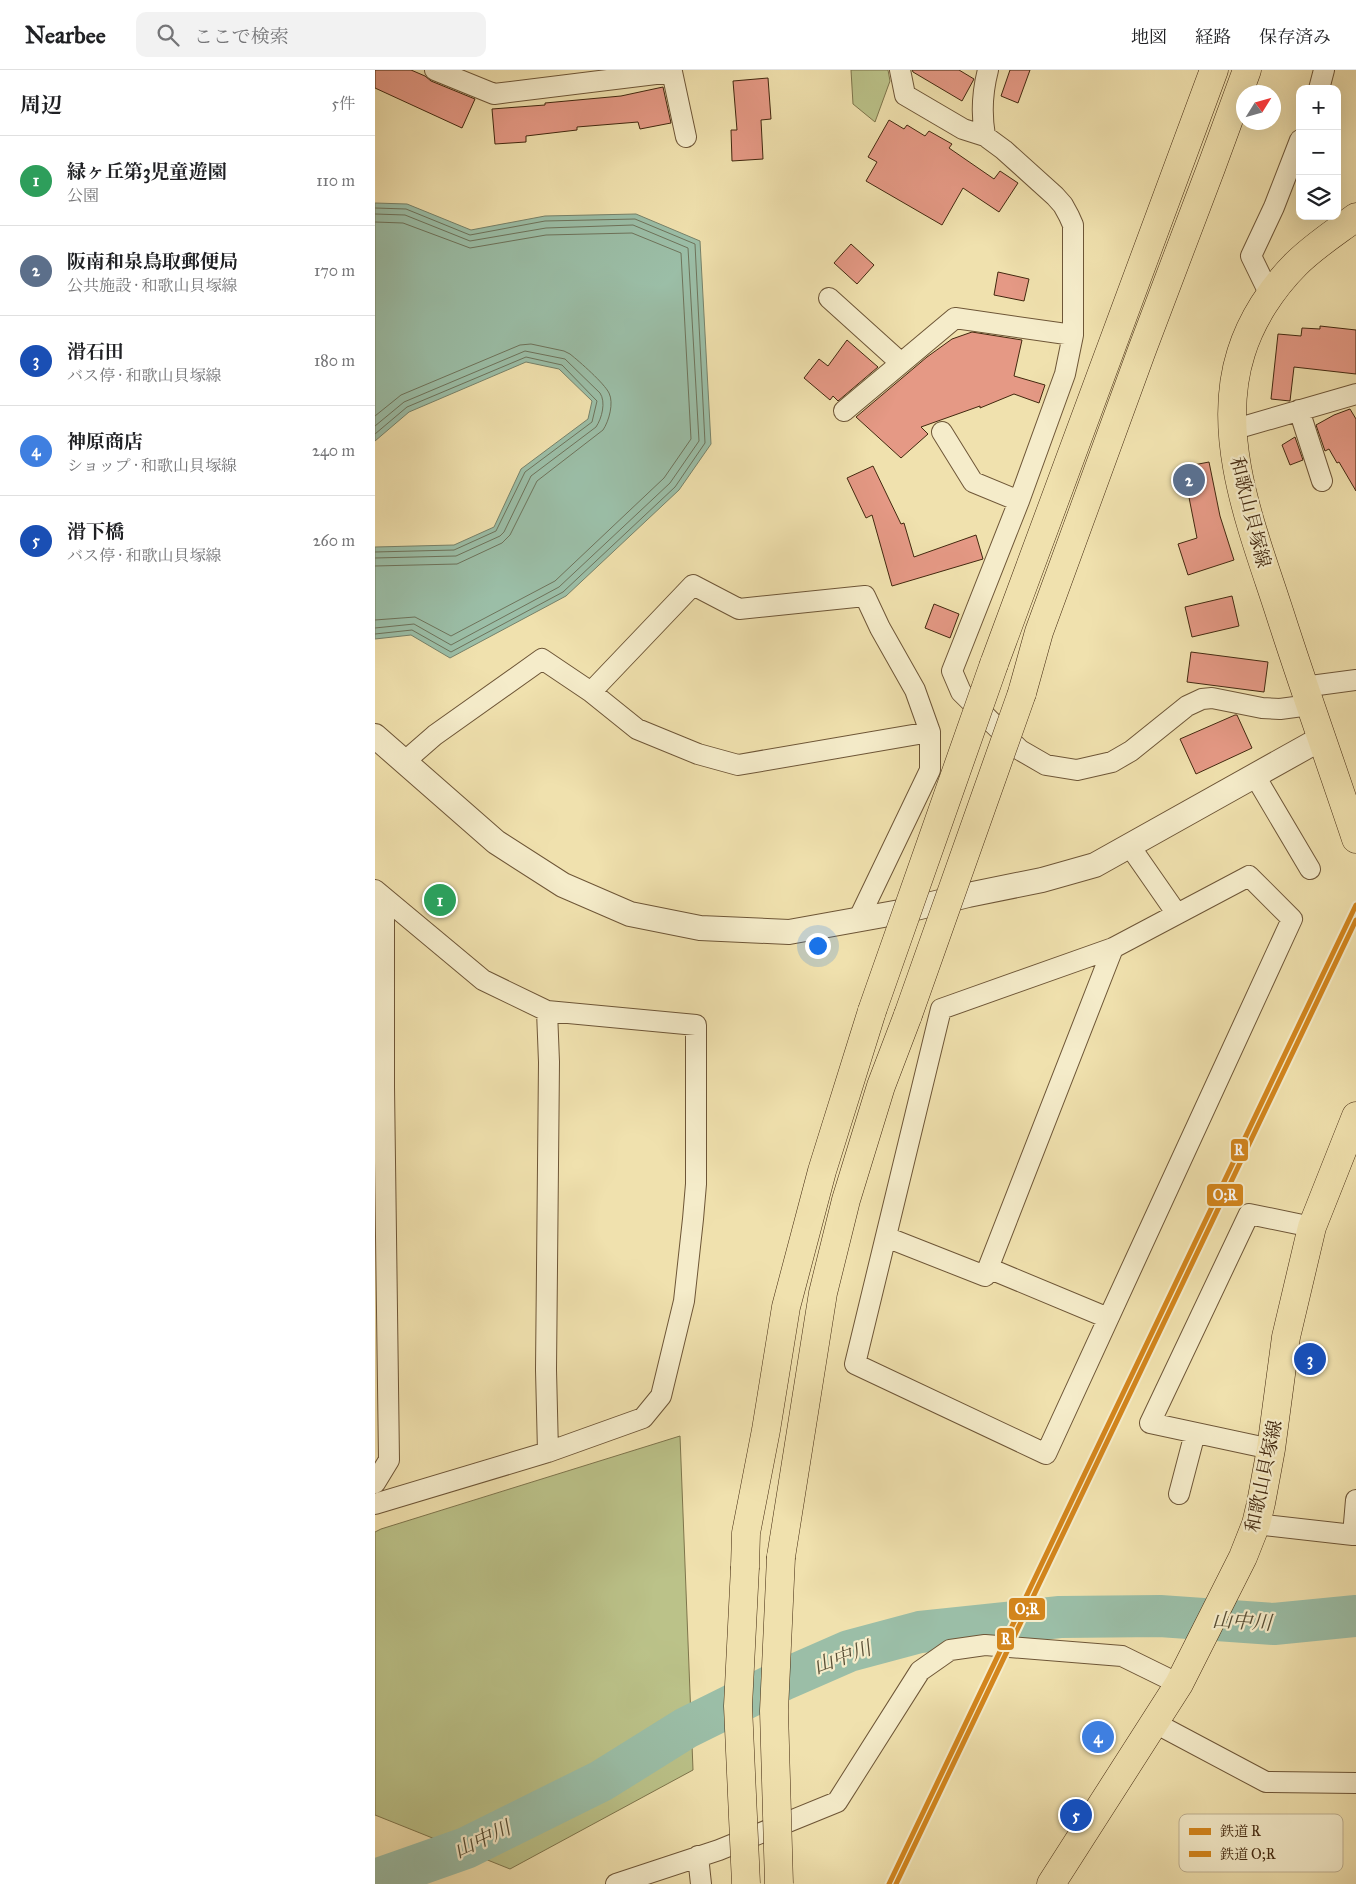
<!DOCTYPE html>
<html lang="ja">
<meta charset="utf-8">
<style>
body{margin:0;font-family:"IM FELL Great Primer","Noto Serif JP",serif;background:#f2f2f2;color:#202124}
.controls{position:absolute;right:15px;top:15px;display:grid;overflow:hidden;border-radius:10px;box-shadow:0 5px 20px #0002}
.controls button{width:45px;height:45px;display:grid;place-items:center;padding:0;border:0;border-bottom:1px solid #e0e0e0;background:#fff;color:#202124;font:25px sans-serif}
.compass{position:absolute;left:861px;top:15px;width:45px;height:45px;border-radius:50%;background:#fff;box-shadow:0 5px 20px #0002;rotate:53deg}
.you{position:absolute;left:442px;top:875px;width:18px;height:18px;margin:-12px;border:4px solid #fff;border-radius:50%;background:#1a73e8;box-shadow:0 0 0 8px #1a73e833}
.badge{display:grid;place-items:center;width:32px;height:32px;border-radius:50%;background:#1a73e8;color:#fff;font-size:16px;font-weight:700}
.pin{position:absolute;translate:-50% -50%;border:2px solid #fff;box-shadow:0 1px 5px #0006}
.list{margin:0;padding:0;list-style:none}
h2{display:flex;justify-content:space-between;align-items:center;height:65px;margin:0;padding:0 20px;font-size:21px}
h2 small{font-size:16px;font-weight:400;color:#757577}
.list li{display:grid;grid-template-columns:32px 1fr auto;gap:15px;align-items:center;box-sizing:border-box;height:90px;padding:0 20px;border-top:1px solid #e0e0e0}
.list b{display:block;font-size:19px;white-space:nowrap}
.list p{margin:0;font-size:16px;white-space:nowrap;color:#757577}
.list em{font-size:16px;font-style:normal;color:#757577}
.icon{flex:none;width:28px;height:28px;fill:none;stroke:currentColor;stroke-width:2;stroke-linecap:round;stroke-linejoin:round}
.map{position:relative;flex:none;width:981px;height:1814px;overflow:hidden}
header{display:flex;align-items:center;gap:30px;box-sizing:border-box;height:70px;padding:0 25px;background:#fff;border-bottom:1px solid #e0e0e0}
header strong{font-size:24px}
nav{display:flex;gap:28px;margin-inline-start:auto;font-size:18px}
.search{width:350px;height:45px;background:#f2f2f2;display:flex;align-items:center;gap:12px;box-sizing:border-box;padding:0 18px;border-radius:10px;color:#757577;font-size:19px}
main{display:flex}
aside{flex:1;background:#fff}
.map>svg:first-child{display:block}
.green{fill:#bbc289;stroke:#7e754c}
.water{fill:#9bbea7;stroke:#77826a}
.lines{fill:none;stroke-linecap:round;stroke-linejoin:round}
.shore{stroke:#6e735b;stroke-width:1}
.river{stroke:#9bbea7;stroke-width:42}
.building{fill:#e59985;stroke:#42280f}
.minor-casing{stroke:#6e5637;stroke-width:22}
.tertiary-casing{stroke:#6e5637;stroke-width:26}
.primary-casing{stroke:#42280f;stroke-width:29}
.motorway-casing{stroke:#42280f;stroke-width:29}
.minor{stroke:#f5ecca;stroke-width:20}
.tertiary{stroke:#f5ecca;stroke-width:24}
.primary{stroke:#f0e1ae;stroke-width:28}
.motorway{stroke:#f0e1ae;stroke-width:28}
.motorway-bridge-casing{stroke:#42280f;stroke-width:29;stroke-linecap:butt}
.motorway-bridge{stroke:#f0e1ae;stroke-width:28}
.rail-1-casing{stroke:#f5ecca;stroke-width:9}
.rail-2-casing{stroke:#f5ecca;stroke-width:9}
.rail-1{stroke:#d3851c;stroke-width:5}
.rail-2{stroke:#d3851c;stroke-width:5}
.labels{text-anchor:middle;stroke-width:4.5;stroke-linejoin:round;paint-order:stroke}
.street-label{font-size:19px;fill:#42280f;stroke:#f5ecca}
.water-label{font-size:20px;font-style:italic;fill:#584e35;stroke:#f5ecca}
.key{fill:#f5ecca;stroke:#bfb192;stroke-width:1}
.key-label{font-size:14px;fill:#42280f}
.line-badge{stroke:#f5ecca;stroke-width:2}
.badge-label{font-size:14px;text-anchor:middle;font-weight:bold;fill:#fff}
</style>
<header>
<strong>Nearbee</strong>
<div class="search"><svg class="icon" aria-label="search" viewBox="0 0 24 24"><circle cx="10" cy="10" r="6"/><path d="M15 15l6 6"/></svg>ここで検索</div>
<nav><a>地図</a><a>経路</a><a>保存済み</a></nav>
</header>
<main>
<aside>
<h2>周辺<small>5件</small></h2>
<ul class="list">
<li><span class="badge" style="background:#2e9e5b">1</span><div><b>緑ヶ丘第3児童遊園</b><p>公園</p></div><em>110 m</em></li>
<li><span class="badge" style="background:#5c6f8a">2</span><div><b>阪南和泉鳥取郵便局</b><p>公共施設 · 和歌山貝塚線</p></div><em>170 m</em></li>
<li><span class="badge" style="background:#1a4fb4">3</span><div><b>滑石田</b><p>バス停 · 和歌山貝塚線</p></div><em>180 m</em></li>
<li><span class="badge" style="background:#3f7fe0">4</span><div><b>神原商店</b><p>ショップ · 和歌山貝塚線</p></div><em>240 m</em></li>
<li><span class="badge" style="background:#1a4fb4">5</span><div><b>滑下橋</b><p>バス停 · 和歌山貝塚線</p></div><em>260 m</em></li>
</ul>
</aside>
<div class="map">
<svg width="981" height="1814" viewBox="0 0 981 1814">
<rect width="100%" height="100%" fill="#f0e1ae"/>
<filter id="stains"><feTurbulence type="fractalNoise" baseFrequency=".004" numOctaves="4"/><feColorMatrix values="0 0 0 0 .2 0 0 0 0 .09 0 0 0 0 .02 0 0 0 .5 -.17"/></filter>
<radialGradient id="worn" r=".72"><stop offset=".6" stop-color="#630" stop-opacity="0"/><stop offset="1" stop-color="#630" stop-opacity=".3"/></radialGradient>
<path class="green" d="M476 0H513L515 11 500 52 478 34Z
M305 1366 318 1700 135 1799 0 1745V1462L6 1459Z"/>
<path class="water" d="M0 133 32 134 96 160 170 146 261 144 325 171 336 374 304 420 191 526 75 588 36 565 0 569V477L79 475 119 457 146 399 213 349 217 331 184 299 151 292 34 342 0 371Z"/>
<g class="lines">
<path class="shore" d="M0 138 31 139 95 165 170 151 260 149 320 174 330 373 300 417 188 522 76 582 37 560 0 564
M0 144 30 145 95 171 171 158 258 155 313 178 324 371 295 413 184 517 76 575 39 554 0 558
M0 152 28 153 95 178 171 165 257 163 306 183 316 369 289 408 180 511 76 566 40 547 0 550
M0 346 26 325 145 275 156 274 189 281 195 284C205 292 229 313 234 323 239 333 234 351 228 360L162 411 135 465 127 473 82 494 0 496
M0 356 29 332 150 281 190 289 225 323C231 332 227 348 221 357L156 406 129 462 125 466 81 486 0 488
M0 364 32 337 151 287 187 295 222 331 217 352 150 402 121 461 79 480 0 482"/>
<path class="river" d="M0 1810 91 1778 226 1711 311 1658 410 1609 474 1581 545 1562 685 1547 785 1546 899 1554 981 1546"/>
</g>
<path class="building" d="M0 0H36L50 6 56 11 100 29 87 58 0 18Z
M537 0H584L599 9 587 31 538 2Z
M635 0H655L643 33 626 26Z
M393 8 396 49 386 50 388 89 357 91 356 60H362L358 11Z
M288 17 296 53 265 59 263 52 202 57V60L151 66V72L120 74 117 39 170 35V33L246 26Z
M514 50 529 59 532 55 550 66 554 61 577 74 574 78 619 109 625 101 643 113 624 142 588 118 567 155 491 111 502 92 493 87Z
M476 174 499 195 482 214 459 193Z
M623 202 654 209 649 231 619 225Z
M945 256 981 260V304L919 297 915 331 896 329 903 264 926 266 927 258 945 259Z
M597 262 647 270 639 306 670 315 664 333 639 324 605 338V336L546 357 553 364 526 388 481 347 552 287 577 269Z
M472 270 503 297 463 331 458 326 455 330 429 308 444 289 453 296Z
M975 339 981 349V421L964 392 962 393 954 379 950 381 941 355 959 345Z
M920 367 928 390 915 395 907 375Z
M834 392 845 446 859 490 813 505 803 474 822 468 808 397Z
M498 396 526 454 529 453 539 487 601 465 608 489 517 516 497 445 491 448 472 408Z
M857 526 864 556 817 567 810 537Z
M559 534 584 544 575 568 550 558Z
M816 582 893 592 889 622 812 612Z
M860 645H862L877 678 821 704 805 669Z"/>
<g class="lines">
<g class="minor-casing">
<path id="minor" d="M60 0 119 24 297 2 311 67
M525 0 530 25 588 59 610 66
M613 0C607 23 606 43 610 66L629 80 680 126 688 135 694 146 698 155V265L690 304 644 431 577 601 586 622 645 680 671 695 702 700 737 692 756 681 812 636 827 629 837 628 887 638 905 639 935 635
M944 19 949 0
M895 225 876 186 899 137 925 70
M454 228 526 293
M924 340 947 411
M469 341 580 248 698 265
M857 360 981 324
M567 362 598 412 644 431
M928 617 981 610
M216 622 318 515 364 539 490 526 505 558 540 620 555 662V700L484 848
M29 692 60 665 167 589 216 622 262 659 323 684 363 695 555 662
M880 706 935 799
M754 775 802 844
M874 806 917 849 671 1384 480 1294 566 939 738 878Z
M0 820 108 910 172 941 321 955V1114L318 1149 309 1231 286 1326 268 1348 173 1382 0 1434
M172 941 174 992 171 1300 173 1382
M511 1167 610 1206 738 878
M613 1198 733 1248
M896 1379 775 1353 874 1144 937 1157
M0 1413 14 1390 9 1017V828
M804 1424 820 1363
M981 1430 978 1465H981
M881 1454 978 1465
M780 1653 891 1712 981 1713
M323 1786 326 1814
M241 1814 344 1780 462 1732 545 1601 575 1580 610 1575 747 1586 804 1614"/>
</g>
<g class="tertiary-casing">
<path id="tertiary" d="M0 666 121 772 188 815 255 844 325 858 414 862 525 842 593 825 667 810 720 795 947 668"/>
</g>
<g class="primary-casing">
<path id="primary" d="M981 147C961 162 939 176 921 194 897 218 876 250 866 283 839 368 879 463 905 544 929 619 956 694 981 769
M676 1814 804 1614 868 1487 881 1454 886 1433 896 1379 911 1267 937 1157 981 1046"/>
</g>
<g class="motorway-casing">
<path id="motorway" d="M619 594 839 0
M647 623 664 562 767 280 836 98 872 0
M406 1487 448 1223 471 1130 506 1016 533 945
M370 1497 371 1463 391 1360 411 1237 447 1101 497 941"/>
</g>
<use href="#minor" class="minor"/>
<use href="#tertiary" class="tertiary"/>
<use href="#primary" class="primary"/>
<use href="#motorway" class="motorway"/>
<g class="motorway-bridge-casing">
<path id="motorway-bridge" d="M497 941 619 594
M533 945 647 623
M370 1497 363 1636 371 1814
M404 1814 399 1641 406 1487"/>
</g>
<use href="#motorway-bridge" class="motorway-bridge"/>
<g class="rail-1-casing">
<path id="rail-1" d="M514 1814 981 835"/>
</g>
<g class="rail-2-casing">
<path id="rail-2" d="M521 1814 981 850"/>
</g>
<use href="#rail-1" class="rail-1"/>
<use href="#rail-2" class="rail-2"/>
</g>
<g class="labels">
<g class="street-label">
<text transform="translate(876 442) rotate(76)" y="7">和歌山貝塚線</text>
<text transform="translate(888 1406) rotate(-78)" y="7">和歌山貝塚線</text>
</g>
<g class="water-label">
<text transform="translate(867 1551) rotate(3)" y="7">山中川</text>
<text transform="translate(467 1587) rotate(-20)" y="7">山中川</text>
<text transform="translate(107 1769) rotate(-25)" y="7">山中川</text>
</g>
</g>
<rect x="804" y="1744" width="164" height="58" rx="8" class="key"/>
<rect x="814" y="1758" width="22" height="7" fill="#d3851c"/>
<rect x="814" y="1781" width="22" height="6" fill="#d3851c"/>
<g class="key-label">
<text x="845" y="1766">鉄道 R</text>
<text x="845" y="1789">鉄道 O;R</text>
</g>
<g class="line-badge">
<rect x="855" y="1068" width="19" height="24" rx="5" fill="#d3851c"/>
<rect x="831" y="1113" width="38" height="24" rx="5" fill="#d3851c"/>
<rect x="633" y="1527" width="38" height="24" rx="5" fill="#d3851c"/>
<rect x="621" y="1557" width="19" height="24" rx="5" fill="#d3851c"/>
</g>
<g class="badge-label">
<text x="864" y="1085">R</text>
<text x="850" y="1130">O;R</text>
<text x="652" y="1544">O;R</text>
<text x="631" y="1574">R</text>
</g>
<rect width="100%" height="100%" filter="url(#stains)"/>
<rect width="100%" height="100%" fill="url(#worn)"/>
</svg>
<div class="controls">
<button>+</button>
<button>−</button>
<button><svg class="icon" aria-label="layers" viewBox="0 0 24 24"><path d="M12 4l9 5-9 5-9-5zM3 14l9 5 9-5"/></svg></button>
</div>
<svg class="compass" viewBox="-18 -18 36 36"><path d="M0-13l5 13h-10z" fill="#e53935"/><path d="M0 13l5-13h-10z" fill="#757577"/></svg>
<div class="you"></div>
<div class="pin badge" style="left:65px;top:830px;background:#2e9e5b">1</div>
<div class="pin badge" style="left:814px;top:410px;background:#5c6f8a">2</div>
<div class="pin badge" style="left:935px;top:1289px;background:#1a4fb4">3</div>
<div class="pin badge" style="left:723px;top:1667px;background:#3f7fe0">4</div>
<div class="pin badge" style="left:701px;top:1745px;background:#1a4fb4">5</div>
</div>
</main>
